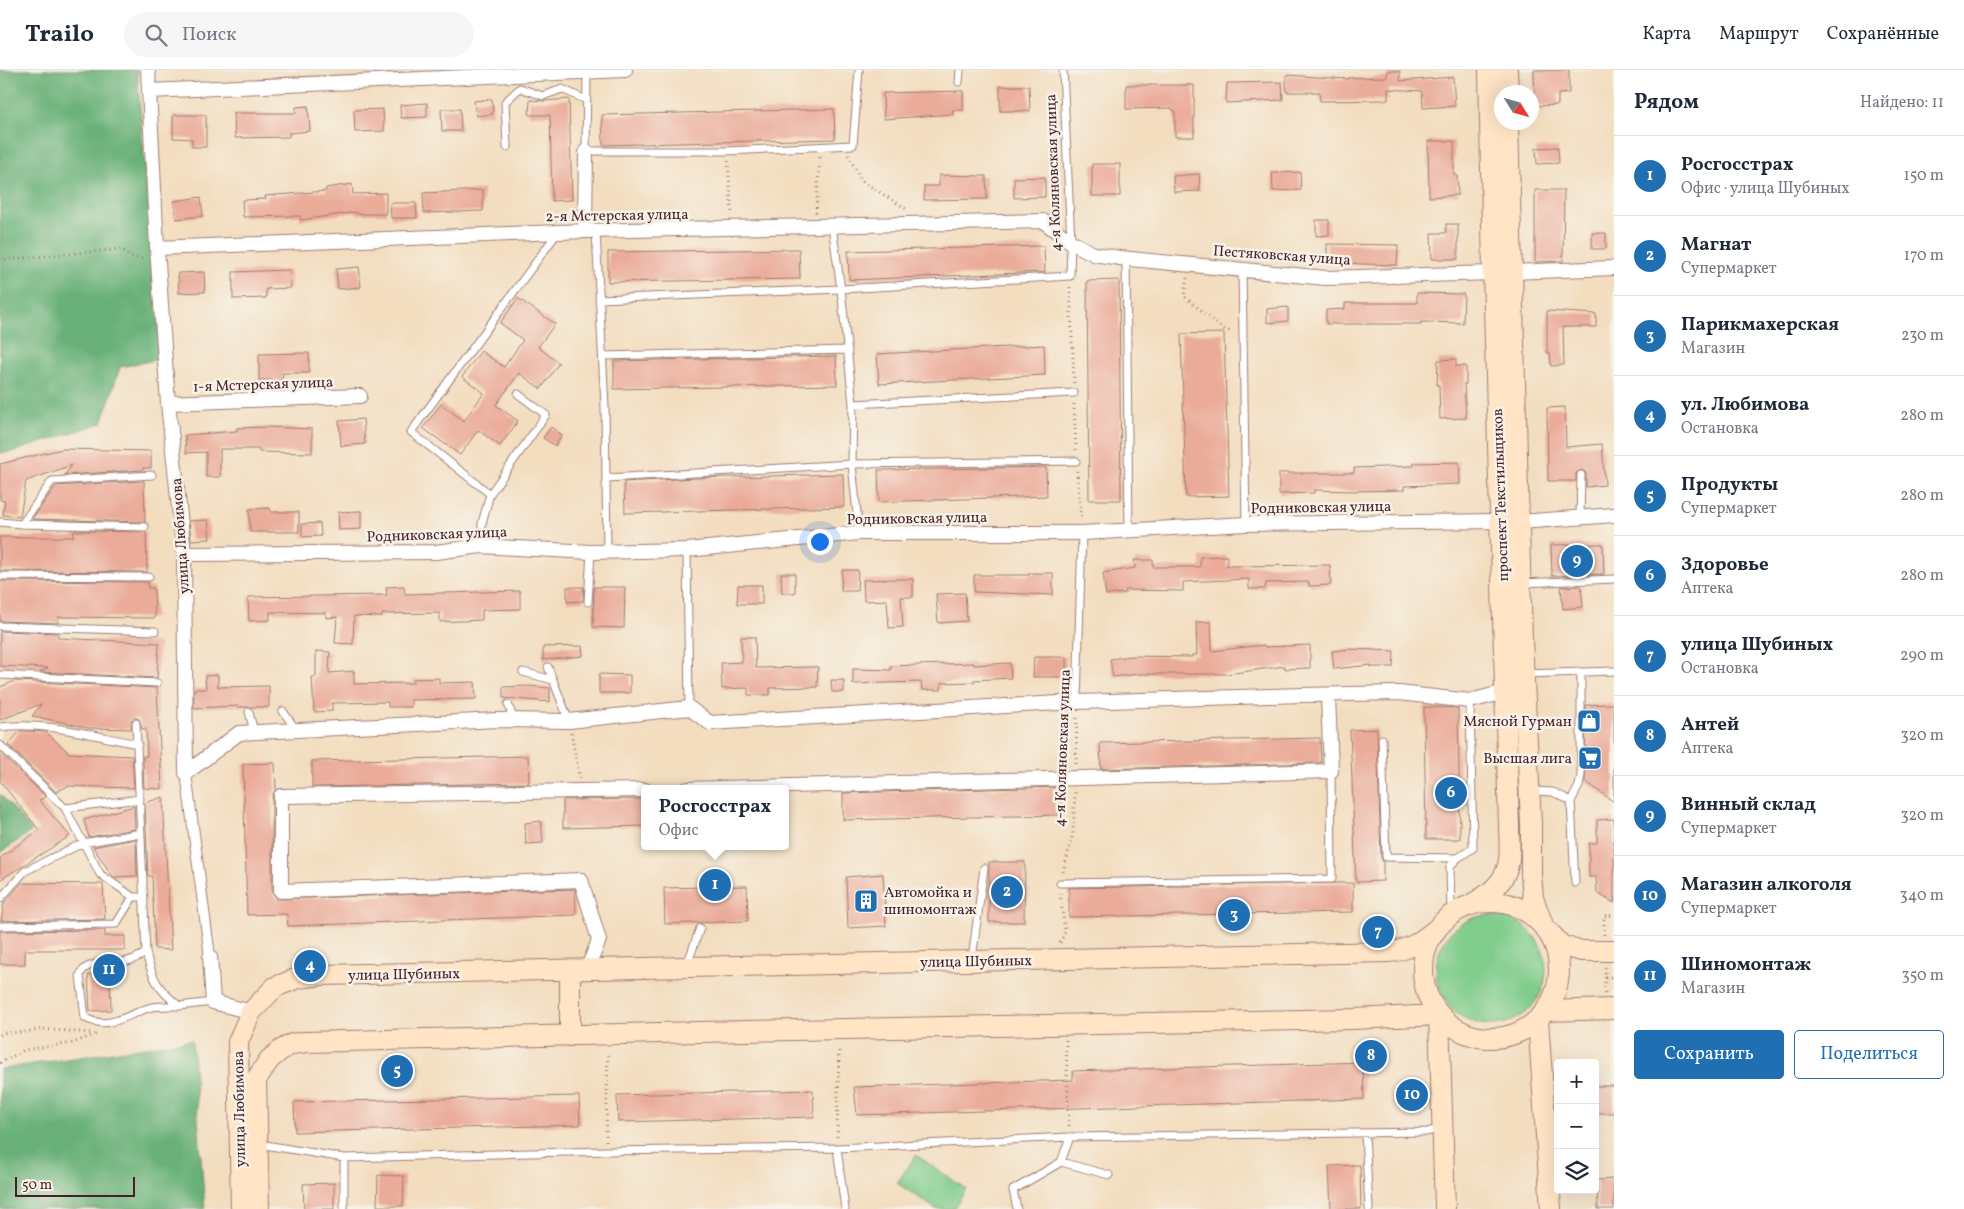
<!DOCTYPE html>
<html lang="ru">
<meta charset="utf-8">
<style>
body{margin:0;font-family:Vollkorn,serif;background:#f6f6f7;color:#1f2937}
.controls{position:absolute;right:15px;bottom:15px;display:grid;overflow:hidden;border-radius:5px;box-shadow:0 5px 20px #0002}
.controls button{width:45px;height:45px;display:grid;place-items:center;padding:0;border:0;border-bottom:1px solid #e0e1e3;background:#fff;color:#1f2937;font:25px sans-serif}
.compass{position:absolute;left:1494px;top:15px;width:45px;height:45px;border-radius:50%;background:#fff;box-shadow:0 5px 20px #0002;rotate:127deg}
.scale{position:absolute;left:15px;bottom:12px;width:120px;box-sizing:border-box;padding-left:5px;border:2px solid #4a1f2b;border-top:0;font-size:14px;line-height:18px;white-space:nowrap;color:#4a1f2b;-webkit-text-stroke:4px #f7f3e8;paint-order:stroke}
.you{position:absolute;left:819px;top:471px;width:18px;height:18px;margin:-12px;border:4px solid #fff;border-radius:50%;background:#1a73e8;box-shadow:0 0 0 8px #1a73e833}
.badge{display:grid;place-items:center;width:32px;height:32px;border-radius:50%;background:#1f6fb2;color:#fff;font-size:16px;font-weight:700}
.pin{position:absolute;translate:-50% -50%;border:2px solid #fff;box-shadow:0 1px 5px #0006}
.popup{position:absolute;left:641px;top:715px;width:148px;height:65px;box-sizing:border-box;display:grid;place-content:center;border-radius:5px;background:#fff;filter:drop-shadow(0 1px 4px #0005);font-size:16px;white-space:nowrap;color:#747a83}
.popup b{font-size:19px;color:#1f2937}
.popup::after{content:'';position:absolute;left:50%;top:100%;margin-left:-10px;border:10px solid transparent;border-top-color:#fff}
.list{margin:0;padding:0;list-style:none}
h2{display:flex;justify-content:space-between;align-items:center;height:65px;margin:0;padding:0 20px;font-size:21px}
h2 small{font-size:16px;font-weight:400;color:#747a83}
.list li{display:grid;grid-template-columns:32px 1fr auto;gap:15px;align-items:center;box-sizing:border-box;height:80px;padding:0 20px;border-top:1px solid #e0e1e3}
.list b{display:block;font-size:19px;white-space:nowrap}
.list p{margin:0;font-size:16px;white-space:nowrap;color:#747a83}
.list em{font-size:16px;font-style:normal;color:#747a83}
.actions{display:flex;gap:10px;padding:15px 20px}
.actions a{flex:1;padding:11px 0;border:1px solid #1f6fb2;border-radius:5px;text-align:center;font-size:18px;color:#1f6fb2}
.actions .main{background:#1f6fb2;color:#fff}
.icon{flex:none;width:28px;height:28px;fill:none;stroke:currentColor;stroke-width:2;stroke-linecap:round;stroke-linejoin:round}
.map{position:relative;flex:none;width:1614px;height:1139px;overflow:hidden}
header{display:flex;align-items:center;gap:30px;box-sizing:border-box;height:70px;padding:0 25px;background:#fff;border-bottom:1px solid #e0e1e3}
header strong{font-size:24px}
nav{display:flex;gap:28px;margin-inline-start:auto;font-size:18px}
.search{width:350px;height:45px;background:#f6f6f7;display:flex;align-items:center;gap:12px;box-sizing:border-box;padding:0 18px;border-radius:28px;color:#747a83;font-size:19px}
main{display:flex}
aside{flex:1;background:#fff}
.map>svg:first-child{display:block}
.green{fill:#80cc8b;stroke:#65765b}
.forest{fill:#68b077;stroke:#596851}
.building{fill:#ebab99}
.lines{fill:none;stroke-linecap:round;stroke-linejoin:round}
.service-casing{stroke:#9e7e75;stroke-width:9}
.pedestrian-casing{stroke:#9e7e75;stroke-width:12}
.minor-casing{stroke:#9e7e75;stroke-width:16}
.secondary-casing{stroke:#9e7e75;stroke-width:22}
.path{stroke:#9e7e75;stroke-width:3;stroke-dasharray:1 4;stroke-linecap:butt}
.service{stroke:#fff;stroke-width:7}
.pedestrian{stroke:#fff;stroke-width:10}
.minor{stroke:#fff;stroke-width:14}
.secondary{stroke:#ffe4c6;stroke-width:20}
.labels{text-anchor:middle;stroke-width:5;stroke-linejoin:round;paint-order:stroke}
.street-label{font-size:15px;fill:#4a1f2b;stroke:#f7f3e8}
.poi-label{font-size:15px;fill:#4a1f2b;stroke:#f7f3e8;text-anchor:end}
</style>
<header>
<strong>Trailo</strong>
<div class="search"><svg class="icon" aria-label="search" viewBox="0 0 24 24"><circle cx="10" cy="10" r="6"/><path d="M15 15l6 6"/></svg>Поиск</div>
<nav><a>Карта</a><a>Маршрут</a><a>Сохранённые</a></nav>
</header>
<main>
<div class="map">
<svg width="1614" height="1139" viewBox="0 0 1614 1139">
<rect width="100%" height="100%" fill="#f7f3e8"/>
<filter id="ink" filterUnits="userSpaceOnUse"><feTurbulence type="fractalNoise" baseFrequency=".02" numOctaves="2"/><feDisplacementMap in="SourceGraphic" scale="10" xChannelSelector="R" yChannelSelector="G"/><feConvolveMatrix kernelMatrix="1 2 1 2 8 2 1 2 1" color-interpolation-filters="sRGB"/></filter>
<filter id="wash" filterUnits="userSpaceOnUse"><feTurbulence type="fractalNoise" baseFrequency=".0096" numOctaves="4" result="noise"/><feDisplacementMap in="SourceGraphic" scale="20" xChannelSelector="R" yChannelSelector="G"/><feGaussianBlur stdDeviation="1.12" result="paint"/><feColorMatrix in="noise" values="0 0 0 0 0 0 0 0 0 0 0 0 0 0 0 0 0 1.4 0 .05"/><feComposite in="paint" operator="in"/></filter>
<g filter="url(#wash)">
<rect width="100%" height="100%" fill="#f3ddbf"/>
<path class="green" d="M1436 900a55 55 0 1 1 110 0a55 55 0 1 1-110 0Z
M916 1085 966 1119 953 1139H936L897 1113Z"/>
<path class="forest" d="M0 0H137L161 289 120 297 102 353 12 382 0 383Z
M0 724 32 761 0 783Z
M192 970 205 1139H0V999Z"/>
<g id="blocks">
<path class="building" d="M1534 0H1569V23L1558 24V35L1535 36Z
M1387 1H1400V11L1453 7 1455 36 1423 38 1422 21 1388 19V30L1320 31 1319 22H1286V5L1348 9V8L1387 7Z
M1282 12 1283 30 1226 33 1227 13Z
M1126 15H1194V67H1175V40H1172V38L1126 39Z
M1000 16H1029L1030 41H1000Z
M963 21V40H952L953 44 884 49 883 23Z
M492 29 493 44 476 46 474 31Z
M569 29 572 130 552 131 550 45H529L530 30 544 31Z
M427 33V47L401 48 400 35Z
M308 36 310 61 289 63V67L235 68 234 43H296V37Z
M383 39 384 61 355 62 354 40Z
M441 39H460L461 61H442Z
M834 39 835 69 603 75 602 45Z
M173 45H206V77H192V69L173 68Z
M1428 71H1454V105H1457L1458 125 1429 127Z
M1558 77 1559 93 1537 94 1536 78Z
M1092 94H1120V126H1092Z
M1300 102 1301 120 1273 121 1272 103Z
M1199 104 1200 121 1174 122 1173 106Z
M939 105 986 106 987 129 924 130V116H939Z
M1045 107V127L1014 128V108Z
M352 114 353 124 386 123V144H357V142L300 150V146L243 147 242 130 266 129 265 126 326 121V118Z
M483 120V141L424 143 423 123Z
M1535 120H1564L1563 191 1535 192Z
M201 127 203 146 176 149 174 131Z
M390 133H416L417 148H391Z
M1316 150H1329V165L1316 166Z
M1446 154H1458V189H1432L1431 163H1446Z
M1592 163H1606V179H1592Z
M1327 174 1398 175 1397 195 1327 193Z
M1044 176 1045 202 849 210 848 181Z
M799 179 800 209 608 212V182Z
M359 197 361 217 338 219 336 199Z
M290 200 291 218 266 219V228L233 229V202Z
M204 202 205 222 179 223 178 203Z
M1119 210 1121 430H1089L1087 211Z
M1417 223 1464 224 1463 253 1421 252V254H1326V240L1345 239V233H1417Z
M518 228 555 254 538 277 559 293 541 319 519 303 496 335 518 351 500 376 478 360 460 385 423 358 441 334 464 351 484 323 462 307 481 281 504 297 523 270 500 253Z
M1288 237V251L1267 253V239Z
M1547 241 1596 244V257H1563L1564 295 1551 296 1550 283H1547Z
M1224 263 1229 426 1186 427 1181 264Z
M1044 275 1045 305 879 314 877 284Z
M309 283V303H283L282 310H259V284Z
M836 286 837 315 614 319V291Z
M1456 289V296H1466V314H1464L1466 348 1440 349 1439 315H1437L1438 290Z
M1565 337 1566 377 1602 374 1605 415 1586 417V403L1582 400 1576 403V411H1548L1547 338Z
M363 349 365 374 341 376 339 351Z
M268 357 312 359V383L259 382V379H220V407H206V382L186 383 185 365 237 361V358Z
M551 357 562 365 555 376 543 368Z
M62 379 151 381V398H143V400L65 405 72 395 26 411 20 447 3 445 5 431 0 430V394Z
M1459 392 1460 414 1404 416V420L1354 421 1314 420V423L1279 424V403H1354V398L1414 396V393Z
M1046 397 1047 426 879 432 878 400Z
M843 404 844 437 625 443 624 412 695 408Z
M144 411 145 452 32 449 56 416Z
M270 438 271 442H299V462H250L249 439Z
M361 441V459L339 460 338 442Z
M208 450 210 469 191 470 189 451Z
M320 453 321 466 302 467V454Z
M74 461 146 462 147 502 0 501V467H17V469L19 467H73Z
M1603 474 1604 504 1552 506 1551 475Z
M1227 486V496L1330 495 1331 515 1309 516V512L1266 513 1265 519H1249V509L1183 512V521L1125 520 1126 523 1106 525 1103 503 1135 498 1134 490H1153V497H1200V487Z
M842 500H858L857 521H841Z
M781 503H795V523H782Z
M1029 503H1053V525L974 522V505H1029Z
M895 509H913V527H901L903 557 889 558 887 530 864 531 863 510Z
M0 511 148 512V518H154L155 548 58 547V553L0 551Z
M738 515H762V534H737Z
M404 516 405 524 520 521V539L482 540V550L440 552V543L382 544V547L354 546 353 574 335 573 337 547 326 548V543L270 542V550L249 551 248 527 387 525 386 517Z
M1581 516 1583 537 1563 539 1561 517Z
M567 517H584L583 531 567 532Z
M594 517H625L624 558 593 557Z
M965 523 967 551 938 553 936 524Z
M1196 552H1211L1212 581 1264 575 1265 577 1310 575V598L1285 599V596L1227 604H1138L1113 607 1110 589 1132 586 1192 587V585H1197Z
M0 561 58 563V568L159 573 157 608 40 602 48 598 0 596Z
M741 567H755L756 598 818 597 817 617 770 618V625H748V618L722 619 721 593 742 592Z
M582 576 583 586 543 590V577Z
M1351 579 1394 581 1393 597H1371V595L1334 599 1332 581Z
M316 581 330 582 329 603 354 601V614L413 613V609L439 608V613L475 612 476 629 411 630V637H388V632L332 633V641L314 642 312 607H316Z
M1034 587H1066V607H1033Z
M974 593V595L1010 593 1011 608 974 610V612L941 613V620H922L921 612 853 614V599L891 600V596Z
M599 604 630 605V623H599Z
M218 605V617L269 616V637H238V636L194 638V619H206L205 606Z
M831 610H844V622H832Z
M15 611 157 618 162 719 144 718 143 686H147L146 659H142L139 649 135 648 132 650 131 659 90 658 32 646 41 634 0 650V617Z
M529 616 550 618V632L503 628V617Z
M1614 634V732L1585 711 1586 635Z
M1424 637 1458 638 1460 769H1426Z
M1377 659 1381 787 1383 791V811L1356 812 1350 660Z
M20 661 46 662 69 683 132 686 134 718 68 716 56 722 8 675Z
M1320 668 1321 693 1101 699 1100 673Z
M1 684 46 727 39 730 70 766 0 810V788L39 760 0 711Z
M528 686 529 713 312 717V691Z
M275 693 276 719 272 726V821L277 829 575 819 576 845 288 856 287 844 247 845 243 694Z
M1060 717 1061 745 843 750V723Z
M163 727 171 880 155 879 152 806H148L145 733Z
M645 729V756L563 758V730Z
M134 736 135 759 89 767 84 750Z
M1614 749V833L1597 823 1596 807H1589V773H1597V750Z
M541 751 543 773 526 774 525 753Z
M136 769 137 806 113 807 93 777Z
M989 792H1025L1024 852H989Z
M883 804 886 856 848 858 846 807Z
M22 813 103 814 105 849 1 851 4 833Z
M1335 813H1353V842L1069 847V818Z
M747 816 748 851 665 854 664 818Z
M105 860V866H125V880H25V894H0V861Z
M88 905H110L111 940 90 941Z
M1363 992 1364 1029 857 1045 854 1017 1073 1010V1001Z
M1595 1016H1614V1043H1595Z
M1418 1017 1419 1031 1406 1032V1018Z
M813 1020 814 1047 618 1052 617 1025Z
M579 1026 580 1055 295 1062 294 1032Z
M1360 1095 1361 1139H1331L1329 1096Z
M378 1105 404 1106 403 1136H377Z
M1614 1109V1139H1598L1597 1110Z
M334 1113V1139H304L303 1114Z"/>
</g>
</g>
<g filter="url(#ink)">
<use href="#blocks" fill-opacity="0" stroke="#9e7e75" stroke-width="1"/>
<g class="lines">
<g class="service-casing">
<path id="service" d="M587 2 586 81H727L853 75 859 0
M959 12 960 0
M507 77 505 32 520 18 543 26 562 19 586 30
M832 156 841 219 1070 206 1071 172 1063 0
M596 162 605 337 607 482
M1126 189 1129 461
M1242 199 1246 454
M599 229 841 219 853 334 1074 323
M603 286 848 280
M853 334 852 394 1076 391
M607 408 852 394 859 463
M490 424 546 345 518 324
M1580 448 1581 405
M0 452 22 454 145 457
M22 454 52 411 152 405
M481 476 482 453 490 424 411 362 558 162
M687 480 689 638
M0 506 149 507
M1522 513 1614 509
M588 532 591 482
M0 556 155 561
M548 597 553 610
M523 602 553 610 569 651
M1524 604 1614 601
M0 605 157 613
M1077 632 1082 463
M508 634 514 650
M283 641 296 660
M249 642 254 662
M136 653 146 883C153 910 157 918 179 936L213 932
M0 657C45 651 94 666 138 674
M1382 669 1386 787 1458 788
M0 675 65 738 100 804 133 827H144
M1532 721 1553 722 1571 731 1575 813
M1571 731 1579 716 1581 705V602
M65 738 140 729
M1060 813 1332 809 1331 701
M0 829 25 801 83 773 141 763
M1451 844 1450 796 1458 788 1473 778 1470 631
M0 856 116 854 133 827
M146 883C140 886 134 890 127 891 113 896 87 888 80 905L85 948C108 960 126 946 148 938 157 935 169 936 179 936
M972 889 984 798
M687 895 700 858
M1365 1064 1369 1139
M259 1074 344 1088 606 1081 837 1078 1070 1067 1427 1062 1441 1058
M837 1078 845 1139
M1061 1092 1109 1105
M344 1139V1088
M1017 1139 1013 1120 1061 1092 1070 1067"/>
</g>
<g class="pedestrian-casing">
<path id="pedestrian" d="M186 703 210 887"/>
</g>
<g class="minor-casing">
<path id="minor" d="M148 0 157 178 168 333 184 484 186 703
M149 21 625 0
M585 161 586 81
M157 178 585 161 1043 151 1071 172 1094 184 1120 188 1326 208 1493 203
M1511 202 1614 198
M168 333 360 326
M1520 452 1614 445
M184 484 436 482 481 476 591 482 687 480 859 463H1082L1246 454 1501 451
M186 703 239 663 497 650 569 651 689 638 710 653 1077 632 1302 625 1399 623 1470 631 1505 622
M688 719 1331 701 1328 625
M210 887 213 932 251 942
M587 900 599 870 581 810 281 821V726L645 720"/>
</g>
<g class="secondary-casing">
<path id="secondary" d="M1507 0 1508 22
M1508 52 1522 569 1531 754V805L1533 828 1543 855
M1423 900a68 68 0 1 1 136 0a68 68 0 1 1-136 0Z
M1472 834C1487 826 1504 813 1508 795 1511 783 1509 768 1509 756L1493 203 1489 0
M1550 863 1562 876 1582 881H1614
M1545 941 1614 939
M1439 945 1445 1139
M1538 949 1551 1139
M570 966V900
M241 1139 238 972 251 942 275 917 298 908 322 905 1388 882C1408 881 1420 872 1435 860
M259 1139 256 1010 269 990 281 980 292 974 306 972 699 962 1353 949 1439 945"/>
</g>
<path class="path" d="M848 85 862 111 908 140
M728 91 732 145
M816 143 820 87
M0 190 122 179 130 187 145 189
M1187 208 1184 226 1223 259 1232 262
M1070 217 1074 313
M1074 334 1076 380
M1077 401 1081 450
M571 663 580 709
M1076 694 1077 645
M1063 802 1073 764 1075 722
M1060 823 1065 862 1060 873
M1604 865V846L1614 845
M1605 897V923
M1605 907H1614
M0 965 3 963 25 962 41 959 91 963
M1066 970 1069 1056
M0 993 24 980 73 973 99 963
M837 1067 839 977
M606 1071 608 982"/>
<use href="#service" class="service"/>
<use href="#pedestrian" class="pedestrian"/>
<use href="#minor" class="minor"/>
<use href="#secondary" class="secondary"/>
</g>
</g>
<defs>
<g id="shop-square" transform="scale(1.25)"><rect x="-9" y="-9" width="18" height="18" rx="4" fill="#1f6fb2" stroke="#f7f3e8"/><path d="M-5-2.5h2.3a2.7 3.5 0 0 1 5.4 0H5L5.5 6h-11ZM-1.5-2.5h3a1.5 2.3 0 0 0-3 0Z" fill="#fff"/></g>
<g id="supermarket-square" transform="scale(1.25)"><rect x="-9" y="-9" width="18" height="18" rx="4" fill="#1f6fb2" stroke="#f7f3e8"/><path d="M-6-5.5h2.5l.6 2H6L4.5 2H-2.5L-4.4-4H-6ZM-1.5 3.2a1.3 1.3 0 1 0 .1 0ZM3 3.2a1.3 1.3 0 1 0 .1 0Z" fill="#fff"/></g>
<g id="building-square" transform="scale(1.25)"><rect x="-9" y="-9" width="18" height="18" rx="4" fill="#1f6fb2" stroke="#f7f3e8"/><path d="M-4-6H4V6H1V3H-1V6H-4ZM-2.5-4.3h1.7v1.8h-1.7ZM.8-4.3h1.7v1.8H.8ZM-2.5-1h1.7V.8h-1.7ZM.8-1h1.7V.8H.8Z" fill="#fff"/></g>
</defs>
<g fill-rule="evenodd">
<use href="#shop-square" x="1589" y="651"/>
<use href="#supermarket-square" x="1590" y="688"/>
<use href="#building-square" x="866" y="831"/>
</g>
<g class="labels">
<g class="street-label">
<text transform="translate(1053 103) rotate(-92)" y="5">4-я Коляновская улица</text>
<text transform="translate(617 145) rotate(-1)" y="5">2-я Мстерская улица</text>
<text transform="translate(1282 185) rotate(4)" y="5">Пестяковская улица</text>
<text transform="translate(263 314) rotate(-2)" y="5">1-я Мстерская улица</text>
<text transform="translate(1500 425) rotate(-92)" y="5">проспект Текстильщиков</text>
<text transform="translate(1321 437) rotate(-1)" y="5">Родниковская улица</text>
<text transform="translate(917 448) rotate(-1)" y="5">Родниковская улица</text>
<text transform="translate(437 464) rotate(-2)" y="5">Родниковская улица</text>
<text transform="translate(180 466) rotate(-94)" y="5">улица Любимова</text>
<text transform="translate(1062 678) rotate(-88)" y="5">4-я Коляновская улица</text>
<text transform="translate(976 891) rotate(-1)" y="5">улица Шубиных</text>
<text transform="translate(404 904) rotate(-1)" y="5">улица Шубиных</text>
<text transform="translate(239 1039) rotate(-91)" y="5">улица Любимова</text>
</g>
<g class="poi-label">
<text x="1572" y="656">Мясной Гурман</text>
<text x="1572" y="693">Высшая лига</text>
<text x="884" y="827" text-anchor="start">Автомойка и<tspan x="884" dy="17">шиномонтаж</tspan></text>
</g>
</g>
</svg>
<div class="controls">
<button>+</button>
<button>−</button>
<button><svg class="icon" aria-label="layers" viewBox="0 0 24 24"><path d="M12 4l9 5-9 5-9-5zM3 14l9 5 9-5"/></svg></button>
</div>
<svg class="compass" viewBox="-18 -18 36 36"><path d="M0-13l5 13h-10z" fill="#e53935"/><path d="M0 13l5-13h-10z" fill="#747a83"/></svg>
<div class="scale">50 m</div>
<div class="you"></div>
<div class="pin badge" style="left:715px;top:815px">1</div>
<div class="popup"><b>Росгосстрах</b>Офис</div>
<div class="pin badge" style="left:1007px;top:822px">2</div>
<div class="pin badge" style="left:1234px;top:845px">3</div>
<div class="pin badge" style="left:310px;top:896px">4</div>
<div class="pin badge" style="left:397px;top:1001px">5</div>
<div class="pin badge" style="left:1451px;top:723px">6</div>
<div class="pin badge" style="left:1378px;top:862px">7</div>
<div class="pin badge" style="left:1371px;top:986px">8</div>
<div class="pin badge" style="left:1577px;top:491px">9</div>
<div class="pin badge" style="left:1412px;top:1025px">10</div>
<div class="pin badge" style="left:109px;top:900px">11</div>
</div>
<aside>
<h2>Рядом<small>Найдено: 11</small></h2>
<ul class="list">
<li><span class="badge">1</span><div><b>Росгосстрах</b><p>Офис · улица Шубиных</p></div><em>150 m</em></li>
<li><span class="badge">2</span><div><b>Магнат</b><p>Супермаркет</p></div><em>170 m</em></li>
<li><span class="badge">3</span><div><b>Парикмахерская</b><p>Магазин</p></div><em>230 m</em></li>
<li><span class="badge">4</span><div><b>ул. Любимова</b><p>Остановка</p></div><em>280 m</em></li>
<li><span class="badge">5</span><div><b>Продукты</b><p>Супермаркет</p></div><em>280 m</em></li>
<li><span class="badge">6</span><div><b>Здоровье</b><p>Аптека</p></div><em>280 m</em></li>
<li><span class="badge">7</span><div><b>улица Шубиных</b><p>Остановка</p></div><em>290 m</em></li>
<li><span class="badge">8</span><div><b>Антей</b><p>Аптека</p></div><em>320 m</em></li>
<li><span class="badge">9</span><div><b>Винный склад</b><p>Супермаркет</p></div><em>320 m</em></li>
<li><span class="badge">10</span><div><b>Магазин алкоголя</b><p>Супермаркет</p></div><em>340 m</em></li>
<li><span class="badge">11</span><div><b>Шиномонтаж</b><p>Магазин</p></div><em>350 m</em></li>
</ul>
<div class="actions"><a class="main">Сохранить</a><a>Поделиться</a></div>
</aside>
</main>
